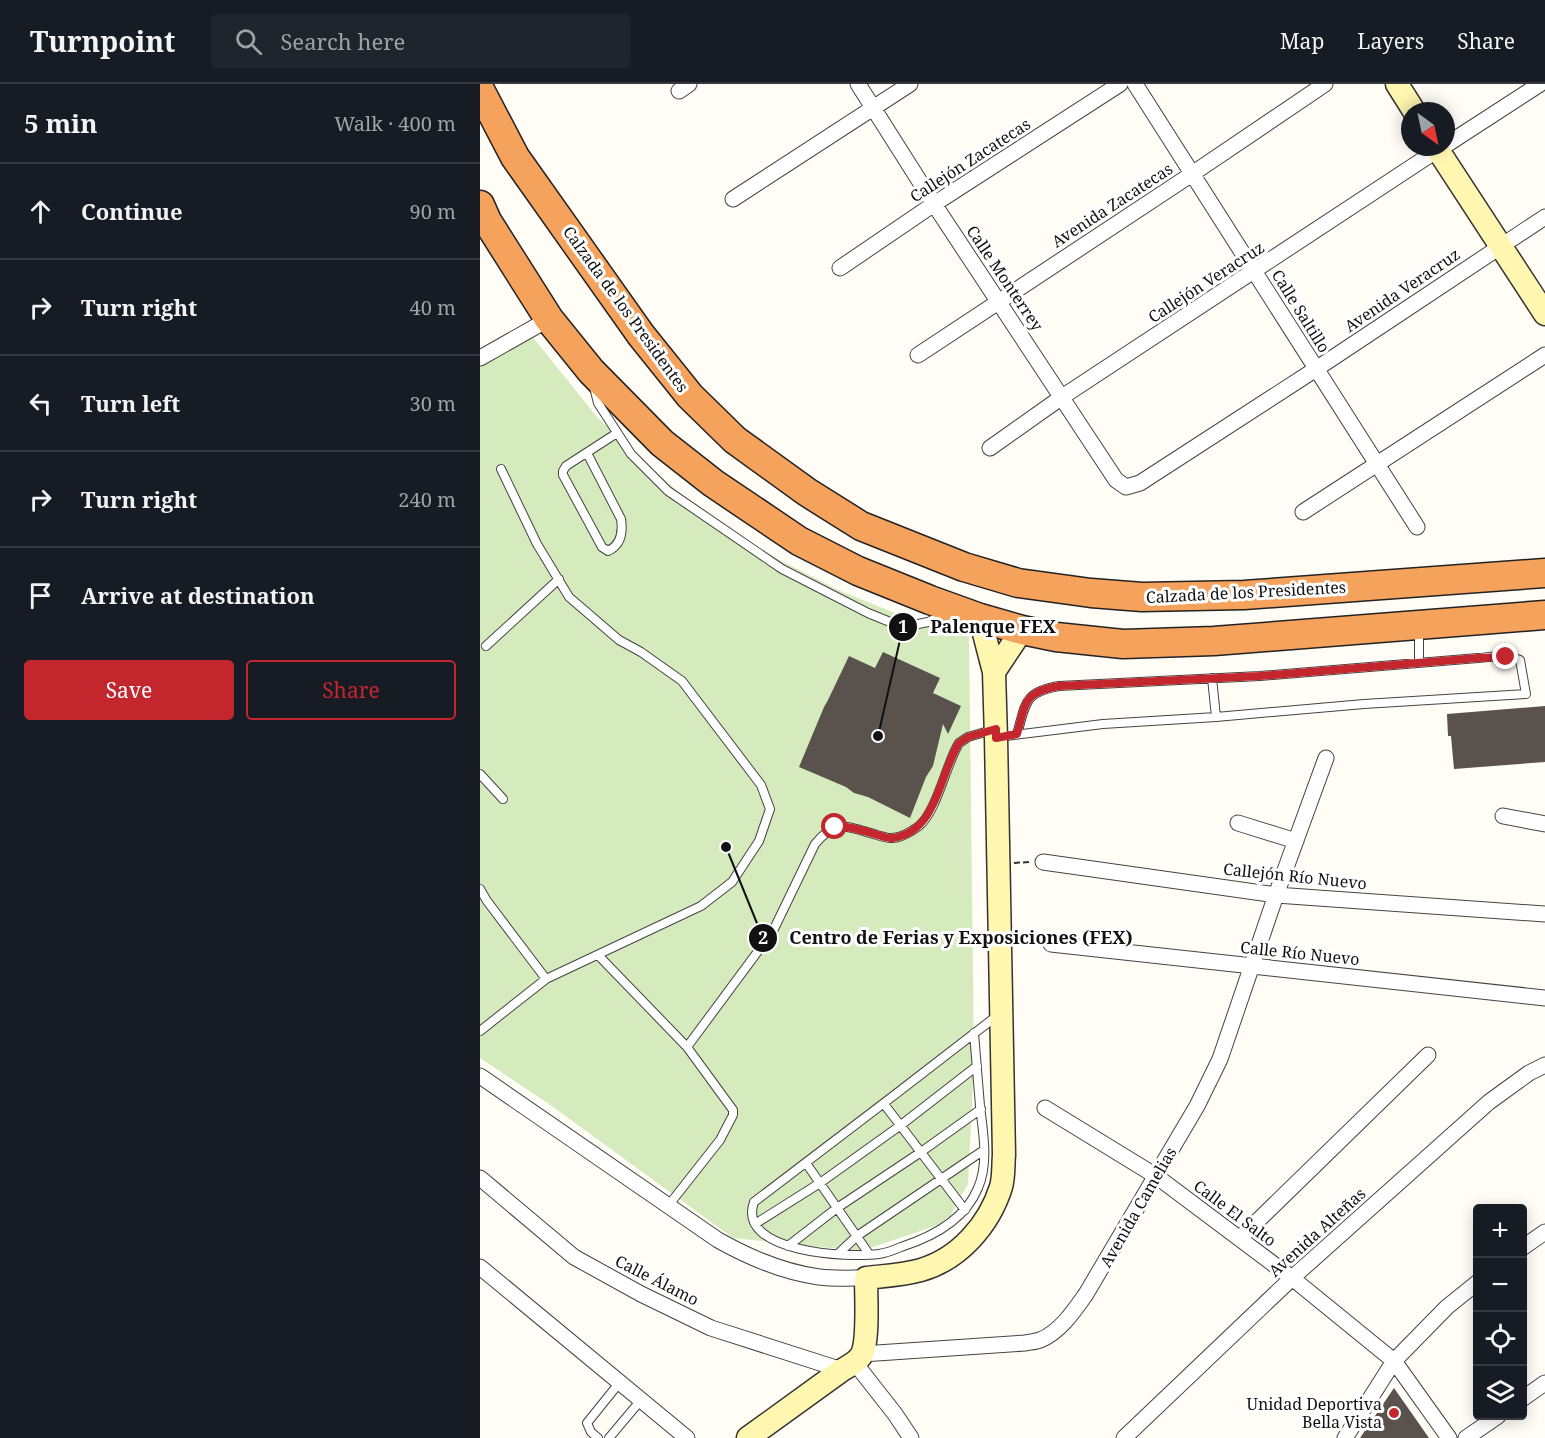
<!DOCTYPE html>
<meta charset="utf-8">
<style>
body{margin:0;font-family:"Noto Serif",serif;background:#20242c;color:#f1f3f6}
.controls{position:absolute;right:18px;bottom:18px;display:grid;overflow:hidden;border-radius:6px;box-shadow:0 3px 15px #0003}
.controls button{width:54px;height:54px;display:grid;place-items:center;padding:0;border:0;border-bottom:2px solid #363941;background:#171b24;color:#f1f3f6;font:30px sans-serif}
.compass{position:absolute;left:921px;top:18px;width:54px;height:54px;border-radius:50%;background:#171b24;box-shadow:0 3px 15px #0003;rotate:147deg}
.stop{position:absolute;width:18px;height:18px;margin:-14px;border:4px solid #c4262e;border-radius:50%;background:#fff}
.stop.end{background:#c4262e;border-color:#fff;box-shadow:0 2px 6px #0008}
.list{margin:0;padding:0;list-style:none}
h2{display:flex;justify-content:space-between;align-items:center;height:78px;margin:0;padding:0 24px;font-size:26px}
h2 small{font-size:20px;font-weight:400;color:#9ea1a6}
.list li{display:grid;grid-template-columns:39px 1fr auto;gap:18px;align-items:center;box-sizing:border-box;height:96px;padding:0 24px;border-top:2px solid #363941}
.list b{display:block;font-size:22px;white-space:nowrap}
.list em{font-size:20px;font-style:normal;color:#9ea1a6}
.actions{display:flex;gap:12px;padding:18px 24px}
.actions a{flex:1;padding:14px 0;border:2px solid #c4262e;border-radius:6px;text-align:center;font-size:21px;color:#c4262e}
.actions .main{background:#c4262e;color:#fff}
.icon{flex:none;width:33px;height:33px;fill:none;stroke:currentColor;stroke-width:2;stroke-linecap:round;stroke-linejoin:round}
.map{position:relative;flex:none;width:1065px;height:1354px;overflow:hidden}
header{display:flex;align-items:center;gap:36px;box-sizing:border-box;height:84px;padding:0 30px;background:#171b24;border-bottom:2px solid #363941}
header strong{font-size:28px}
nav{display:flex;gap:33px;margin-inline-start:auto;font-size:21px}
.search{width:420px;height:54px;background:#20242c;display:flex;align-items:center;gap:15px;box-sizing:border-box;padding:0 21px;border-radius:6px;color:#9ea1a6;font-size:22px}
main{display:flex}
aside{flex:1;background:#171b24}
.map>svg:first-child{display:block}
.green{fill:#d5ebbd}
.building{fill:#5a524d}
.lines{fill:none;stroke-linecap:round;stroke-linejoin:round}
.lane-casing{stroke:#444;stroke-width:10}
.street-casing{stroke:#444;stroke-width:17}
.secondary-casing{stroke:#333;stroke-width:25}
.highway-casing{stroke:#222;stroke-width:31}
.path{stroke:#333;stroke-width:2;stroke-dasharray:6 3;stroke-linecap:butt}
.lane{stroke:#fff;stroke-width:8}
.street{stroke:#fff;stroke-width:15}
.secondary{stroke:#fff6b0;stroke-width:22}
.highway{stroke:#f5a25d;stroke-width:28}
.route{stroke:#c4262e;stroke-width:8}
.poi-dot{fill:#c4262e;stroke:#fff;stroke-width:2}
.labels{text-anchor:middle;stroke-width:6;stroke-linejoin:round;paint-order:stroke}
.street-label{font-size:16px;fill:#111;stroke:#fff}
.poi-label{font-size:16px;fill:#111;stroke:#fff;text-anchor:end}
.leader{fill:none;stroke:#111;stroke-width:2}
.callout-dot{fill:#111;stroke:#fff;stroke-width:2}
.mark-label{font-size:18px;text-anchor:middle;font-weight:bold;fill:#fff}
.callout-label{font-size:18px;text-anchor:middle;font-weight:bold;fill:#111;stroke:#fff;stroke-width:6;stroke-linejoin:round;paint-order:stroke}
</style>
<header>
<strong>Turnpoint</strong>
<div class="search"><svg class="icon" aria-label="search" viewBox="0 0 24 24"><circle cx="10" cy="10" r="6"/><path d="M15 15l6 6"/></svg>Search here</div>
<nav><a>Map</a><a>Layers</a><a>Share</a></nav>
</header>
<main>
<aside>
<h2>5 min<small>Walk · 400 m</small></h2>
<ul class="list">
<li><svg class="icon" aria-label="ahead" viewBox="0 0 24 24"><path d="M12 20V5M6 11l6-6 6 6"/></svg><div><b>Continue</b></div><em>90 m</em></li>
<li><svg class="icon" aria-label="right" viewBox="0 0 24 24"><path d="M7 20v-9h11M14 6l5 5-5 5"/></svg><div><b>Turn right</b></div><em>40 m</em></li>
<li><svg class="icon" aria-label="left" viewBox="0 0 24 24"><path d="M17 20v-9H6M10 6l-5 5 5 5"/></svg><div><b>Turn left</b></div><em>30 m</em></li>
<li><svg class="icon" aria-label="right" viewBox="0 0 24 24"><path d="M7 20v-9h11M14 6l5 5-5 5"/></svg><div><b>Turn right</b></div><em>240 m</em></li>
<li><svg class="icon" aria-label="arrive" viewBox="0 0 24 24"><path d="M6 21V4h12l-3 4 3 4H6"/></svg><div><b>Arrive at destination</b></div></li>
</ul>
<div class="actions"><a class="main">Save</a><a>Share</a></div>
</aside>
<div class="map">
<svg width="1065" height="1354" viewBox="0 0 1065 1354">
<rect width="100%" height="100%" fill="#fffdf5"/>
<path class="green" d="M47 246 117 333 236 443 358 506 442 540 489 553 494 977 488 1100 467 1138 381 1167 253 1154 69 1020 0 974V273Z"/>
<path class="building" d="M403 568 460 594 453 609 481 622 468 650 463 640 453 682 446 693 430 734 388 713 374 709 366 703 319 683 344 623 348 616 369 572 395 584Z
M1065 622V678L974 685 971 652H968L967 630Z
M914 1304 949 1354H880Z"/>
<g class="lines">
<g class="lane-casing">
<path id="lane" d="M114 303 118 319 151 370 188 407 302 485 388 529 415 540 428 542 448 538 466 530
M107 369 141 435C143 448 141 461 128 467L122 463 83 391V387L86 382 137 349
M21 385 57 460 89 513 139 556 161 568 202 597 281 701 290 725 279 757 252 798 221 822 66 895
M939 547V578
M6 562 79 495
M732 594 736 633
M518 653 623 640 736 633 884 620 1046 610 1040 576C1028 570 1012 573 998 574L780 592 579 602C543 608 546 620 537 650
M0 690 23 715
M0 805 7 817 66 895 0 947
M118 871 207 963 253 1026V1031L240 1056 188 1122
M494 949C496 974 498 998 500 1022 503 1048 509 1079 498 1104 485 1136 452 1153 421 1163 414 1166 406 1169 399 1170 369 1174 256 1169 274 1118 356 1056 437 994 518 931
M207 963 293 847 335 760C356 734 369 743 397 751 401 752 406 754 410 754 419 755 432 747 439 742 457 727 466 680 479 659L488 653 512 646
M404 1020 485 1126
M326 1079 389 1170
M275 1140 340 1099 421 1041 497 982
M308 1162 357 1124 441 1068 501 1025
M358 1170 377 1152 504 1066
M118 1354 111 1348 107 1339 140 1298
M129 1354 161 1316"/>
</g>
<g class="street-casing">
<path id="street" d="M378 0 454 120 636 396 646 403 660 399 836 285 1065 133
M655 0 937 443
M199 7 209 0
M966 61 1060 0
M253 115 430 0
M360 184 454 120 640 0
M438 271 712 90 845 0
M0 274 69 235
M510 364 582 313 962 63
M823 428 1065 271
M1023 732 1065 740
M758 739 816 757
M563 778 796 811 1065 830
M571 860 1065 914
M0 992 238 1156C270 1174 303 1188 339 1193 354 1195 371 1194 386 1194
M565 1024 676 1092 812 1194 914 1277 969 1354
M0 1094 94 1173 161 1210 231 1244 362 1286
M760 1154 948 971
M1042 1164 1065 1148
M0 1183 207 1354
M382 1270 545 1259C549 1258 555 1258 560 1256 580 1248 594 1227 606 1210L717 1022 740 975 796 811 846 674
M375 1279 415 1330 431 1354
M1042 1315 1065 1299
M644 1354 812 1194 1009 1018 1049 989 1065 981
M865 1354 914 1277 967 1223 998 1198
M986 1354 1018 1332"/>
</g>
<g class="secondary-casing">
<path id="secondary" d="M917 0 934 27
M956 63 1065 230
M514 588 542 546
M268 1354 362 1286C369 1282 376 1279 381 1272 389 1259 386 1211 386 1194 404 1192 423 1191 441 1186 479 1175 509 1141 521 1103 524 1093 523 1081 524 1071L516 654 514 588 500 534"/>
</g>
<g class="highway-casing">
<path id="highway" d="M0 6 35 73 161 251 210 312 255 356 327 408 381 442 484 483 538 499 611 509 662 513 764 511 1065 489
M0 121 7 137 69 235 111 287 182 359 233 399 319 457 378 487 450 516 500 534 542 546 576 553 643 560 734 557 1065 531"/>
</g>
<path class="path" d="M534 779 549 778"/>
<use href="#lane" class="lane"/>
<use href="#street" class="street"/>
<use href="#secondary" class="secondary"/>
<use href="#highway" class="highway"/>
</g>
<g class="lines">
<path class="route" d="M355 743C369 742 381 746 395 750 401 752 408 755 413 754 458 747 459 690 479 659L488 653 516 645V654L537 650C546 619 543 608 579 602L780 592 998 574 1026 573"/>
</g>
<circle class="poi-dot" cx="914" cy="1329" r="6"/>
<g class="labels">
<g class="street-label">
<text transform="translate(490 76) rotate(-33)" y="6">Callejón Zacatecas</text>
<text transform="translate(632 121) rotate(-33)" y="6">Avenida Zacatecas</text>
<text transform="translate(525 194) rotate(56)" y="6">Calle Monterrey</text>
<text transform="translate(726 198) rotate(-33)" y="6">Callejón Veracruz</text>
<text transform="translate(922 206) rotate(-34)" y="6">Avenida Veracruz</text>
<text transform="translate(146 225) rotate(54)" y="6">Calzada de los Presidentes</text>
<text transform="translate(821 227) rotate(58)" y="6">Calle Saltillo</text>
<text transform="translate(766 508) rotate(-3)" y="6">Calzada de los Presidentes</text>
<text transform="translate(815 792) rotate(6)" y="6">Callejón Río Nuevo</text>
<text transform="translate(820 869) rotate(6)" y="6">Calle Río Nuevo</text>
<text transform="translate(658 1123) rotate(-60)" y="6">Avenida Camelias</text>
<text transform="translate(755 1129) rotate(37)" y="6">Calle El Salto</text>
<text transform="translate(837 1148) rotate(-42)" y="6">Avenida Alteñas</text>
<text transform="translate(177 1196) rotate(27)" y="6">Calle Álamo</text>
</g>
<g class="poi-label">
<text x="902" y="1326">Unidad Deportiva<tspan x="902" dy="18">Bella Vista</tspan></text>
</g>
</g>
<path class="leader" d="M398 652L423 543M246 763L283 854"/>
<g class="callout-dot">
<circle cx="398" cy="652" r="6"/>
<circle cx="246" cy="763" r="6"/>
<circle cx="423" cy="543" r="15"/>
<circle cx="283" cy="854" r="15"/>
</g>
<g class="mark-label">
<text x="423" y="549">1</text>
<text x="283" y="860">2</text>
</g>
<g class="callout-label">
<text x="513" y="549">Palenque FEX</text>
<text x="481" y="860">Centro de Ferias y Exposiciones (FEX)</text>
</g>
</svg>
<div class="controls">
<button>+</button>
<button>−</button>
<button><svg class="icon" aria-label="locate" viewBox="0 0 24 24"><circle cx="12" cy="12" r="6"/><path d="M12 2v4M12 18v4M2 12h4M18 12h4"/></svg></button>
<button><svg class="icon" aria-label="layers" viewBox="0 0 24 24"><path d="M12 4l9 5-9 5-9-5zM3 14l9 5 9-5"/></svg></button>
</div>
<svg class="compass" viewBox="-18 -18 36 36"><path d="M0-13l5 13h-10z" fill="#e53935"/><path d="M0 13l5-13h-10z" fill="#9ea1a6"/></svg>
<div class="stop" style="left:355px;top:743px"></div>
<div class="stop end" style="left:1026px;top:573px"></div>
</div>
</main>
